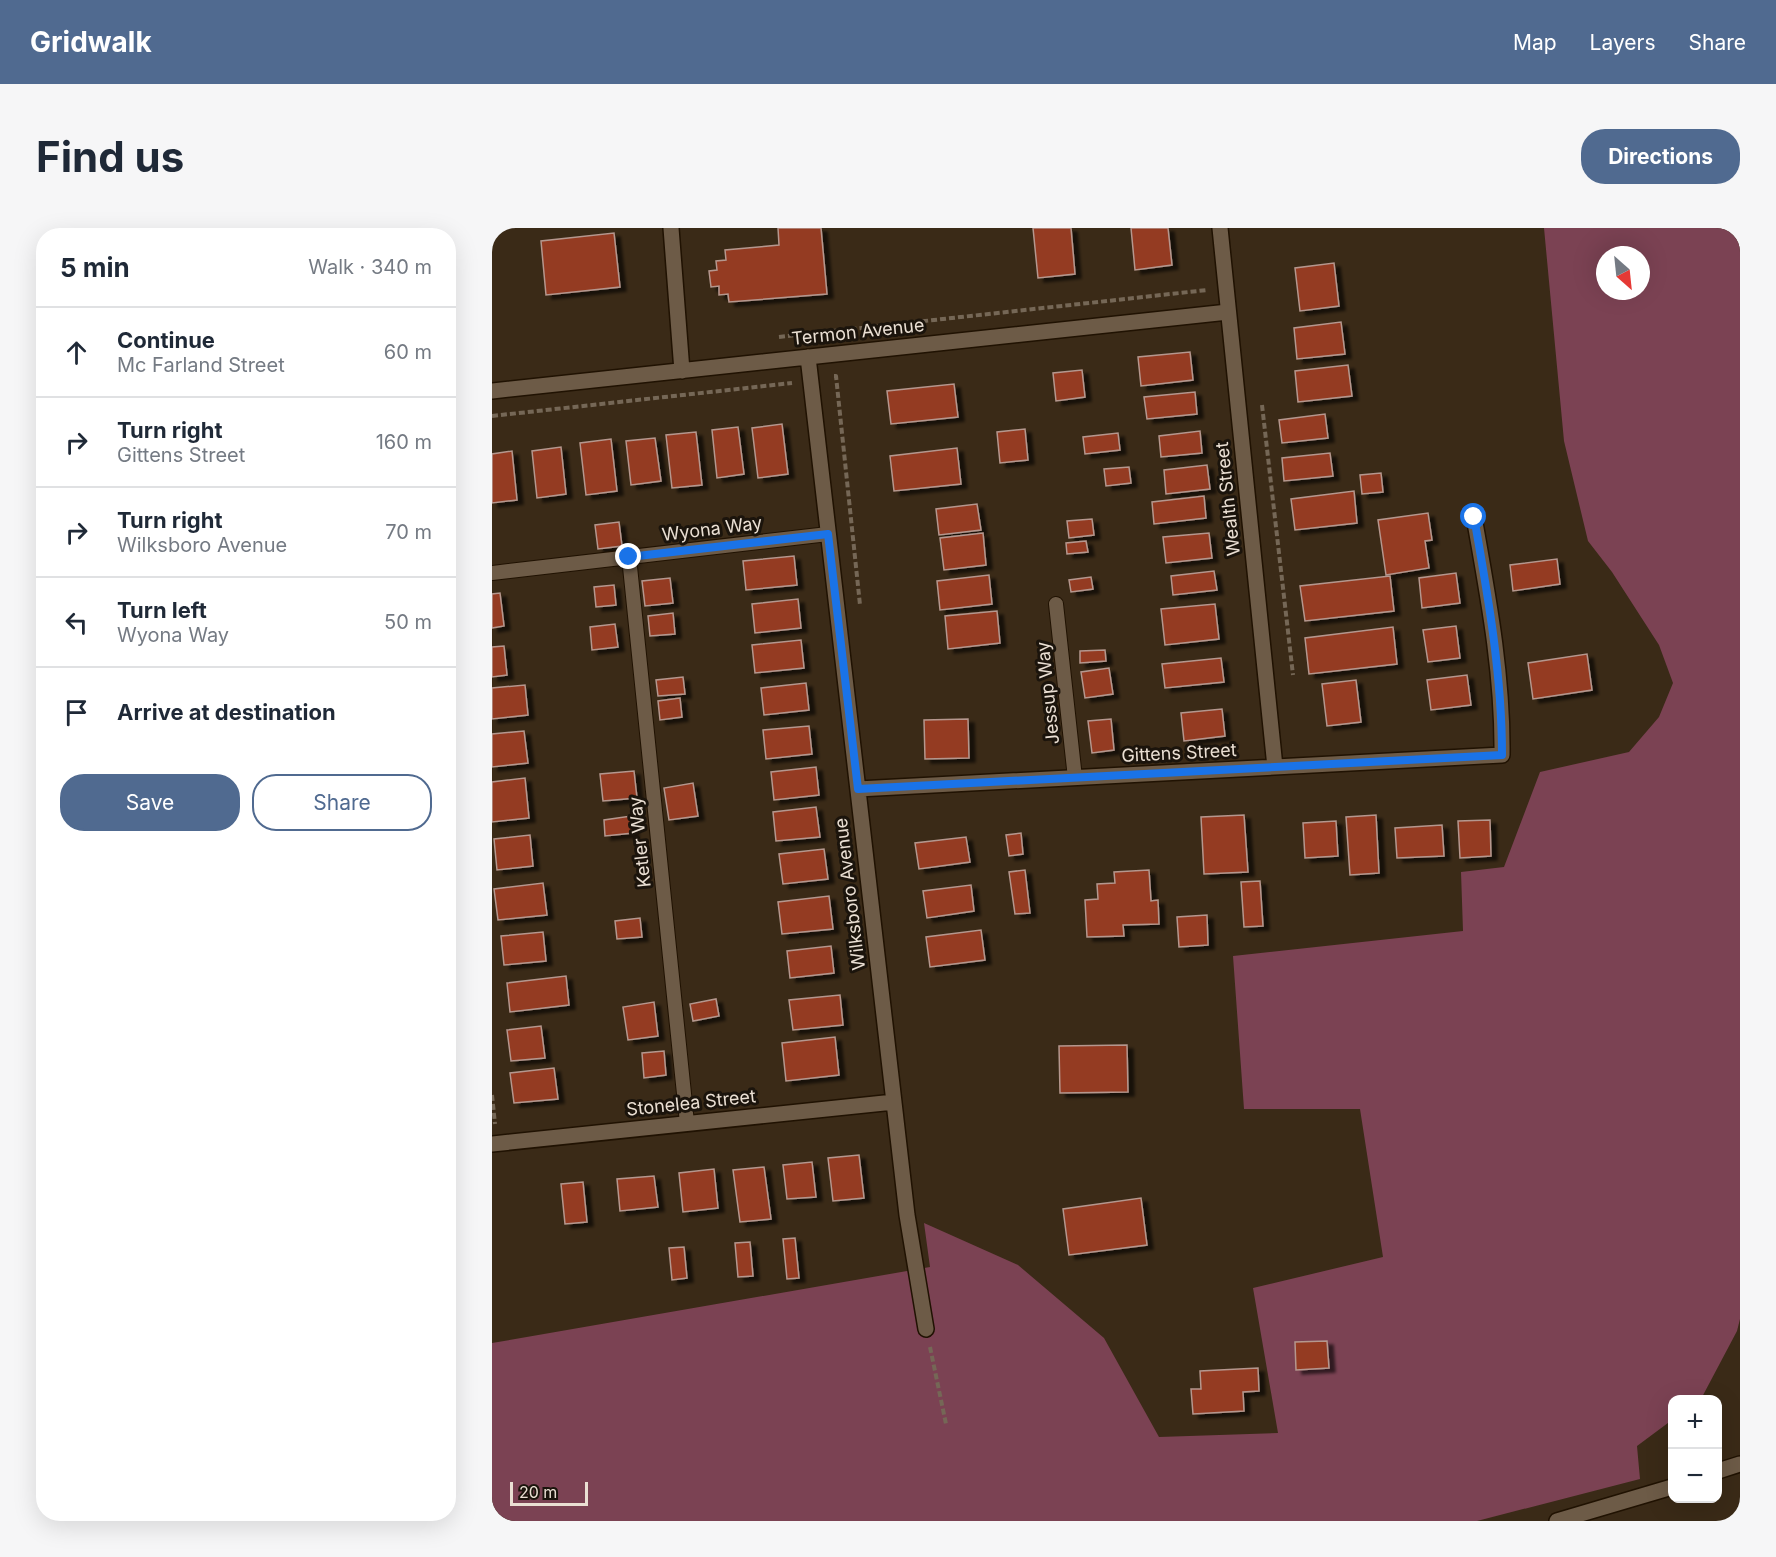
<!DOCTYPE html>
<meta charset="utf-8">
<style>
body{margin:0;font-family:Inter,sans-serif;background:#f6f6f7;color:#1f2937}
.controls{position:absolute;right:18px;bottom:18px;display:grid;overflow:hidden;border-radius:12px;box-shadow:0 6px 24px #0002}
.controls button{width:54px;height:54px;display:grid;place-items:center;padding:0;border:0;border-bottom:2px solid #e0e1e3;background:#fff;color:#1f2937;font:30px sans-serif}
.compass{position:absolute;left:1104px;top:18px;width:54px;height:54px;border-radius:50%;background:#fff;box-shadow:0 6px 24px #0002;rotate:153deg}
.scale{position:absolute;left:18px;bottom:15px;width:78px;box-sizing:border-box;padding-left:6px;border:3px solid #eadfd3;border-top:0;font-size:16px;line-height:21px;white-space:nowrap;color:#eadfd3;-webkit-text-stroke:4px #1b140c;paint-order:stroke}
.stop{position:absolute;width:18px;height:18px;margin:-14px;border:4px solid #1a73e8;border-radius:50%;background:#fff}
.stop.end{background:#1a73e8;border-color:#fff;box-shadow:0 2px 6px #0008}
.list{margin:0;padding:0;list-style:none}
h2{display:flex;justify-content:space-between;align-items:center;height:78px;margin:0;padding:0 24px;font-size:26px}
h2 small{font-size:20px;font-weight:400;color:#747a83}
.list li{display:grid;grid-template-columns:39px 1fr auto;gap:18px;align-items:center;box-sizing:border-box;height:90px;padding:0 24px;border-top:2px solid #e0e1e3}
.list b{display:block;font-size:22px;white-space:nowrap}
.list p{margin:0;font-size:20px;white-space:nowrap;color:#747a83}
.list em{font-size:20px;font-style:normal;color:#747a83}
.actions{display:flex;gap:12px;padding:18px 24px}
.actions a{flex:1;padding:14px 0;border:2px solid #506a90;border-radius:24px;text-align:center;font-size:21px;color:#506a90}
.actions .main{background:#506a90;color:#fff}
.icon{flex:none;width:33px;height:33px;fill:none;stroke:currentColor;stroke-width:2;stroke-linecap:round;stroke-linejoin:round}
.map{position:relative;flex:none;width:1248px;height:1293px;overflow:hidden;border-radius:24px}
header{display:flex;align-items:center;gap:36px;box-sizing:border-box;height:84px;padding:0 30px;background:#506a90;color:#fff}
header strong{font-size:28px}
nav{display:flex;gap:33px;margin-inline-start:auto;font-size:21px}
.intro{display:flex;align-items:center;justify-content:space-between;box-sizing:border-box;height:144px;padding:0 36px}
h1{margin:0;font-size:42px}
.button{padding:15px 27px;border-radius:24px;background:#506a90;color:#fff;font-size:21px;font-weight:700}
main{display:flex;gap:36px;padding:0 36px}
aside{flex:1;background:#fff;border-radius:24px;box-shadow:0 6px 24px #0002}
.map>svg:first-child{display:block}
.green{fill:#7b4253;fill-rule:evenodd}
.building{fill:#943a21;stroke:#b5978e;stroke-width:1.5;filter:url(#shadow)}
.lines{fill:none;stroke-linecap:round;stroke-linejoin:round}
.lane-casing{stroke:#201202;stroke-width:16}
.street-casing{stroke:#201202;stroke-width:18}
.path{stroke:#756756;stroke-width:4;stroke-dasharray:6 3;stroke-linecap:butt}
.lane{stroke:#6d5b47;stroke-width:14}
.street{stroke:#6d5b47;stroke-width:15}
.route{stroke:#1a73e8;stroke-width:8}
.labels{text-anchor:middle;stroke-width:6;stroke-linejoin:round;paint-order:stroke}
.street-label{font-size:18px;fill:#eadfd3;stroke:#1b140c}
</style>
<header>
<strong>Gridwalk</strong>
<nav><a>Map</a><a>Layers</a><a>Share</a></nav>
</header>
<div class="intro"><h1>Find us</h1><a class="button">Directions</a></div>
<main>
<aside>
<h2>5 min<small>Walk · 340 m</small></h2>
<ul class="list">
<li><svg class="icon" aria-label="ahead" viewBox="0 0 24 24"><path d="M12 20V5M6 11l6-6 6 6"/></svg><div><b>Continue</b><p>Mc Farland Street</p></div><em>60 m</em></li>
<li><svg class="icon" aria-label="right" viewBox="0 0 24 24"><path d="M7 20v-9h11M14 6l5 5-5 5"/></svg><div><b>Turn right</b><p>Gittens Street</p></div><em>160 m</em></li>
<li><svg class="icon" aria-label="right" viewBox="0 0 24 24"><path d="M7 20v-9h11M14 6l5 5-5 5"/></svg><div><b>Turn right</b><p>Wilksboro Avenue</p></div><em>70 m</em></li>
<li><svg class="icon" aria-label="left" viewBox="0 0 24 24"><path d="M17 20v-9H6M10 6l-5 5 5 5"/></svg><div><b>Turn left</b><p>Wyona Way</p></div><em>50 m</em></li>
<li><svg class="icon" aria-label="arrive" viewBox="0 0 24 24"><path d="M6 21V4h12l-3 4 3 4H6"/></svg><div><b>Arrive at destination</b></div></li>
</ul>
<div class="actions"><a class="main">Save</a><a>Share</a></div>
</aside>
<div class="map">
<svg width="1248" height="1293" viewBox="0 0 1248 1293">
<defs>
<filter id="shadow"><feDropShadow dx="6" dy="4" stdDeviation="1.5" flood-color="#0009"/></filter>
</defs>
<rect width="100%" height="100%" fill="#3a2a17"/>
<path class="green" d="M1052 0H1248V1091L1245 1103 1209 1171 1180 1172V1192L1145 1218 1148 1251 985 1293H0V1115L438 1039 432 995 526 1037 612 1110 667 1209 786 1205 761 1060 891 1029 868 881H752L741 728 971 703 969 644 1012 639 1048 544 1137 524 1167 489 1181 455 1167 417 1120 344 1096 313 1072 213ZM1113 27H1149V63H1113Z"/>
<path class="building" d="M286 0H329L335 66 237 74 236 66 227 67V58L219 59 217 43 225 42 224 33 234 32 233 22 287 17Z
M541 0H579L583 46 546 50Z
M639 0H676L680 37 643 42Z
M122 5 128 59 54 67 49 13Z
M842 35 847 78 808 83 803 40Z
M849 94 853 126 805 131 802 100Z
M698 124 701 152 649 158 646 129Z
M856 137 860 168 806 174 803 143Z
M590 142 593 169 564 173 561 145Z
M462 156 466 189 399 196 395 163Z
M703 164 705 186 655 191 652 169Z
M833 186 836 210 790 215 787 192Z
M290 196 296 246 266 250 260 200Z
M246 199 252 246 225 250 220 202Z
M533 201 536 232 508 235 505 204Z
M708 203 710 225 669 229 667 208Z
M204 204 210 257 180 260 174 207Z
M626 205 628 222 593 226 591 209Z
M163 210 169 253 139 257 134 213Z
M119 211 125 263 94 267 88 215Z
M69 219 74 266 45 270 40 223Z
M465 220 469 256 402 263 398 228Z
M20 223 25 272 0 275V226Z
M838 225 841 248 792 253 790 230Z
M715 237 718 261 674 266 672 242Z
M637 239 639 255 614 258 612 241Z
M889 245 891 264 870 266 868 247Z
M862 263 865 295 803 302 799 271Z
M712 268 714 290 662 296 660 274Z
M485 276 489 302 447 307 444 281Z
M936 285 940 312 933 313 937 340 894 347 886 292Z
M600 291 602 307 577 310 575 293Z
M127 294 130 318 106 321 103 297Z
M491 305 494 337 452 342 448 310Z
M717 305 720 330 674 335 671 309Z
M594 313 596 324 575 326 574 315Z
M302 328 305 357 254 362 251 333Z
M1065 331 1068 356 1021 363 1018 337Z
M722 343 725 362 681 367 679 348Z
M964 345 968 375 930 380 927 350Z
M497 347 500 376 448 382 445 353Z
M898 348 902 383 813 393 808 358Z
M599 349 601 361 579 364 577 352Z
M178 350 181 375 153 378 150 353Z
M122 357 124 377 104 379 102 359Z
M8 365 12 398 0 400V366Z
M306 371 309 400 263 405 260 376Z
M723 376 727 411 673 417 669 381Z
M505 383 508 415 456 421 453 388Z
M181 385 183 406 158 408 156 388Z
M123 396 126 419 100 422 98 399Z
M964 398 968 430 936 434 931 402Z
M901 399 905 436 817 446 813 410Z
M309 412 312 440 263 445 260 417Z
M12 418 15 447 0 449V419Z
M613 422 614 433 588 435V423Z
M1095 426 1100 462 1041 471 1036 435Z
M729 430 732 454 673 460 670 436Z
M617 440 621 466 593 470 589 444Z
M975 447 979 477 939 482 935 452Z
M191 449 193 466 166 468 164 452Z
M864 452 869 494 835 498 830 456Z
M314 455 317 482 272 487 269 460Z
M33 457 36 487 0 491V460Z
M188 470 190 489 168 492 166 473Z
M730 481 733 508 692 513 689 485Z
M476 491 477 530 433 531 432 492Z
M619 491 622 522 600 525 596 493Z
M317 498 320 526 274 531 271 502Z
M32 503 36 535 0 539V506Z
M324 539 327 567 282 572 279 544Z
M142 543 145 570 111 573 108 546Z
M33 550 37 590 0 594V554Z
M201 555 206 588 177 592 172 560Z
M324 579 328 609 284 613 281 584Z
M752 587 756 644 712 646 709 589Z
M884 587 887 645 858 647 854 589Z
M139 588 141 605 113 608 112 592Z
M998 592 999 628 968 630 966 593Z
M844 593 846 628 813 630 811 595Z
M950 597 952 628 905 630 903 600Z
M529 605 531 626 517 628 514 607Z
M38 607 41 638 5 642 2 611Z
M474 609 478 634 427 641 423 615Z
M332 621 336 651 291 656 287 626Z
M533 642 538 685 523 686 517 644Z
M657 642 659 673 666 672 667 696 631 697 632 708 595 709 593 672 606 671 605 656 623 655 622 644Z
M768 653 771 698 752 699 749 654Z
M51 655 55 687 6 692 2 661Z
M479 657 482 683 435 690 431 663Z
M337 668 341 701 290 706 286 674Z
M715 687 716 717 687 719 685 689Z
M148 690 150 709 125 711 123 693Z
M489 702 493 732 438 739 434 709Z
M51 704 54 733 12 737 9 708Z
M339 718 342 745 298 750 295 723Z
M74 748 77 777 18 784 15 755Z
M348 767 351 797 301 802 297 772Z
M224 771 227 788 201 793 198 776Z
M162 774 166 808 136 812 131 779Z
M49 798 53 830 19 833 15 802Z
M343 809 347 847 294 853 290 815Z
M635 817 636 864 568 865 567 818Z
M172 823 174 847 152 850 150 825Z
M62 840 66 871 22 875 18 845Z
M367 927 372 970 341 973 336 930Z
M320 934 324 969 295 971 291 937Z
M272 939 279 991 248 994 241 942Z
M222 941 226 980 191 984 187 945Z
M162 948 166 979 128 983 125 951Z
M91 954 95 994 73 996 69 956Z
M649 970 655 1017 577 1027 571 981Z
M303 1010 307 1050 295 1051 291 1011Z
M258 1014 261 1048 246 1049 243 1015Z
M192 1019 195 1050 180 1052 177 1020Z
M835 1113 837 1140 804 1142 803 1114Z
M766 1140 767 1163 751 1164 752 1183 701 1186 699 1161H709L708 1143Z"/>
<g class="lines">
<g class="lane-casing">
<path id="lane" d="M137 329 195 895
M0 345 336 306
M564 376 583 550"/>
</g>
<g class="street-casing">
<path id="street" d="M179 0 190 143
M728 0 783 539
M316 129 415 987 434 1101
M0 163 736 84
M366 561 1010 527C1011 446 996 368 982 289
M0 916 402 874
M1226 1243 1248 1236
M1065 1293 1180 1259"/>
</g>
<path class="path" d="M287 109 715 62
M342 148H344L368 377
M770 177 801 447
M0 188 300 155
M0 867 3 896
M438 1119 454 1196"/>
<use href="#lane" class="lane"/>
<use href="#street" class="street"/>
</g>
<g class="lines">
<path class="route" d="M137 329 336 306 366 561 1010 527C1010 446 996 368 982 289"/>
</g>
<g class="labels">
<g class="street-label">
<text transform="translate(366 104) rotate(-6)" y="6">Termon Avenue</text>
<text transform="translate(736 271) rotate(-96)" y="6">Wealth Street</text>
<text transform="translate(220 301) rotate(-7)" y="6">Wyona Way</text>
<text transform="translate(556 465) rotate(-96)" y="6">Jessup Way</text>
<text transform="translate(687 525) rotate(-3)" y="6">Gittens Street</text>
<text transform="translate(148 614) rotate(-96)" y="6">Ketler Way</text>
<text transform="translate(358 666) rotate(-97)" y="6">Wilksboro Avenue</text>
<text transform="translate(199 875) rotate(-6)" y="6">Stonelea Street</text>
</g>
</g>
</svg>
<div class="controls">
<button>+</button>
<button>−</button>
</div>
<svg class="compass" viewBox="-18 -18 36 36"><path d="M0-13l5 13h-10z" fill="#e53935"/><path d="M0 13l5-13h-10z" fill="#747a83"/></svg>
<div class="scale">20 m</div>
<div class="stop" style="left:982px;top:289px"></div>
<div class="stop end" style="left:137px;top:329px"></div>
</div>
</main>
